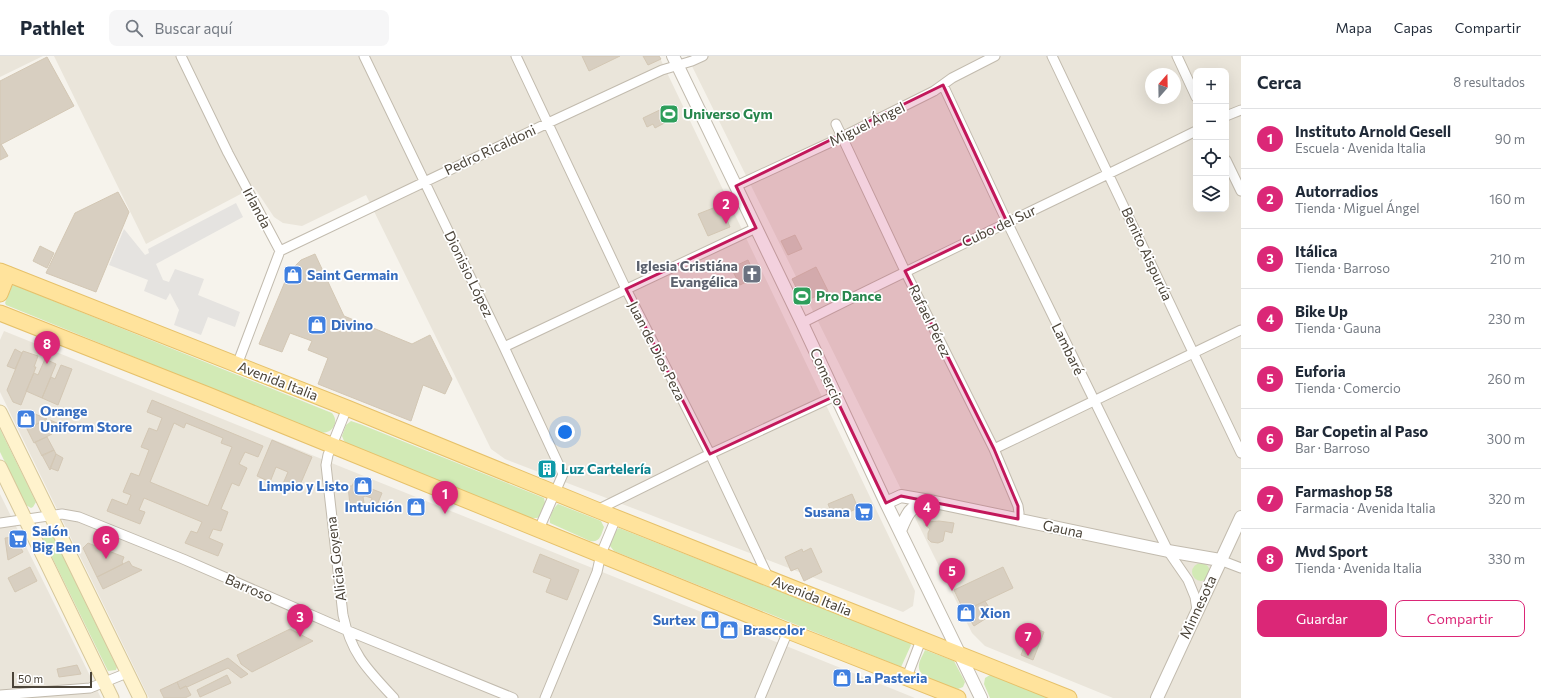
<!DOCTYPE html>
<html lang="es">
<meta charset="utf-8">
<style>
body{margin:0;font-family:Commissioner,sans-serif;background:#f6f6f7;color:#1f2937}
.controls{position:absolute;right:12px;top:12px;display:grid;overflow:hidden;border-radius:8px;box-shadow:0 4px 16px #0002}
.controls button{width:36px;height:36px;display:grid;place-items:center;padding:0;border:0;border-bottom:1px solid #e0e1e3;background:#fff;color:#1f2937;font:20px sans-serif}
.compass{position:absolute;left:1145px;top:12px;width:36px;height:36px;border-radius:50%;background:#fff;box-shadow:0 4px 16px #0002;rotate:20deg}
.scale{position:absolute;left:12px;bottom:10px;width:80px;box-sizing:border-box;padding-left:4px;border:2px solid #4b4439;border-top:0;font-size:11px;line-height:14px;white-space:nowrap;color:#4b4439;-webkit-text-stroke:3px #fff;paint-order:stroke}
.you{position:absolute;left:565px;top:376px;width:14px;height:14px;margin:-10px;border:3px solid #fff;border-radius:50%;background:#1a73e8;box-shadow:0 0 0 6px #1a73e833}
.badge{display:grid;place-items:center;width:26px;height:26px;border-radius:50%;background:#db2777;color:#fff;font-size:13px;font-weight:700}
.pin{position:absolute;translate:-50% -33px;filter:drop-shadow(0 1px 2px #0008)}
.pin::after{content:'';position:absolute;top:21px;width:14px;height:12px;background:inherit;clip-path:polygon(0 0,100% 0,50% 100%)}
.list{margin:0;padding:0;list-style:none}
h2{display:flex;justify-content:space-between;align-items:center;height:52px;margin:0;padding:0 16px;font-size:17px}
h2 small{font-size:13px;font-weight:400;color:#747a83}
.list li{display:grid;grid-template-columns:26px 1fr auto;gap:12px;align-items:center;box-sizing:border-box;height:60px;padding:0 16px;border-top:1px solid #e0e1e3}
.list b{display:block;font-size:15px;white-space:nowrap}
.list p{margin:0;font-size:13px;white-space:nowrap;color:#747a83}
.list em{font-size:13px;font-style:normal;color:#747a83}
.actions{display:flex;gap:8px;padding:12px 16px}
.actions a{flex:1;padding:9px 0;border:1px solid #db2777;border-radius:8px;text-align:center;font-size:14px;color:#db2777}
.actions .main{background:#db2777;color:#fff}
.icon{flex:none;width:22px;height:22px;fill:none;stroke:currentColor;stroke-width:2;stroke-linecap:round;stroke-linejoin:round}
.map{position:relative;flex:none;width:1241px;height:642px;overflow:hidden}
header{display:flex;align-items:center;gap:24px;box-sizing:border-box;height:56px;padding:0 20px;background:#fff;border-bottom:1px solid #e0e1e3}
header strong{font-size:19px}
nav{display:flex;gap:22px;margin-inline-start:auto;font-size:14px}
.search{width:280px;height:36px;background:#f6f6f7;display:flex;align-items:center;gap:10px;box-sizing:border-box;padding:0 14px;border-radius:8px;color:#747a83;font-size:15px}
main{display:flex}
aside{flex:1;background:#fff}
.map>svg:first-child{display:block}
.residential{fill:#eae5da;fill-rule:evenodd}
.green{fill:#d2eab5}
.parking{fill:#e5e3e0}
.building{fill:#d8cfc1;stroke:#d3c7b4;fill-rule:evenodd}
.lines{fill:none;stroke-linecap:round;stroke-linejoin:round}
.minor-casing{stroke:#c2bbae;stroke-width:11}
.tertiary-casing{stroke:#c2bbae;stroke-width:14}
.secondary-casing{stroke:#d6c79b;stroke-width:15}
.primary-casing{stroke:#e6c16a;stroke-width:17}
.minor{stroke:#fff;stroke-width:9}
.tertiary{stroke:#fff;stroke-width:12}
.secondary{stroke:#fff3cd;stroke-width:13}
.primary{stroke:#ffe39c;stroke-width:15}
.marked{fill:#c2185b;fill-opacity:0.2;stroke:#c2185b;stroke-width:3;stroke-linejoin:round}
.labels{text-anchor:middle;stroke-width:3.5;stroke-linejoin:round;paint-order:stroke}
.leisure-label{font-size:14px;font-weight:bold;fill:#27864d;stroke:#fff;text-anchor:start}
.street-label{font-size:14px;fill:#4b4439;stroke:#fff}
.worship-label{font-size:14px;font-weight:bold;fill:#5b616d;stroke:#fff;text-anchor:end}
.shop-label{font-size:14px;font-weight:bold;fill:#366cbe;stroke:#fff;text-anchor:start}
.culture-label{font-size:14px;font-weight:bold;fill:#0d838f;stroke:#fff;text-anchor:start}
</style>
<header>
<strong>Pathlet</strong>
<div class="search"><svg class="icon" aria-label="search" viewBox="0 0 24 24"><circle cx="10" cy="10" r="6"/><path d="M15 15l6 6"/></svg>Buscar aquí</div>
<nav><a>Mapa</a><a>Capas</a><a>Compartir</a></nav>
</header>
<main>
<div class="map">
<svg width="1241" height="642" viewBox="0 0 1241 642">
<rect width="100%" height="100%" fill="#f6f3ec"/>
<path class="residential" d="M0 0H43L0 21Z
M54 0H659L915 535 913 550 903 556 505 403 491 393 366 139 302 170 283 167 274 161 254 131 146 188Z
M687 0H1241V642H1113L985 590 972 577ZM1196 15H1226V153H1196ZM1151 18H1175V42H1151Z
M4 275 915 642H149L0 336V284Z
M0 438 101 642H0Z"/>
<path class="green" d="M14 229 332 357C340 366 332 380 319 376L6 249 5 247 12 230Z
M351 365 360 368 544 442 545 447 539 461 537 462H530L347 387 344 385 342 380 346 369Z
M0 373 36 446 33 451 31 452 26 449 0 396Z
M558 448 601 465 604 471C601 479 600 487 590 485L550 467C549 461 553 452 558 448Z
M619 472 910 587 911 589 902 609 901 611 614 495 610 490C610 484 614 475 619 472Z
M46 477H50L53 480 117 611 116 614 108 615 43 483 44 478Z
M1192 516a9 9 0 1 1 18 0a9 9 0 1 1-18 0Z
M925 594 954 605 965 626 963 631 958 633 954 632C946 629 919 622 919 612 918 606 923 599 925 594Z
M990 619 1048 642H990L984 628 985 622Z"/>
<path class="parking" d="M236 147 243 161 156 208 163 224 169 226 175 213 204 223 198 239 240 256 235 271 208 261 201 279 174 269 179 254 170 237 166 244 144 235 148 224 109 209 124 173 145 199 149 197 148 193Z"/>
<path class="building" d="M582 0H620L589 15Z
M643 0H659L661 3 648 9Z
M47 1 74 50 0 89V25Z
M668 50 674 62 655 72 653 68 647 71 643 62Z
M1 88 8 100 0 104V89Z
M118 136 129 156 96 236 46 217 75 157Z
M721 149 730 171 708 180 698 158Z
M795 179 802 193 788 199 781 185Z
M40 190 54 197 47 212 33 205Z
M315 198 344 260 412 288 430 279 452 323 445 338 423 329 411 365 318 328 328 302 308 294 312 285 290 277 282 296 259 288 289 216 301 204Z
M748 204 756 221 740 229 731 212Z
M816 211 828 235 803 246 792 223Z
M15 293 22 297 15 313 7 310Z
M23 295 38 300 34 311H36L21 349 13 346 7 334Z
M45 303 56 308 42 342 26 335 34 317 38 319Z
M61 309 72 313 58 349 42 342 51 321 55 323Z
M152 344 263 390 258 401 245 396 239 408 247 412 239 430 232 427 221 453 228 456 221 475 213 473 209 482 223 488 218 500 185 487 191 475 197 477 202 466 144 442 139 454 145 456 140 468 107 455 112 443 127 449 131 439 123 436 131 417 139 420 149 394 141 391 149 372 157 375 162 362 147 356ZM174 367 184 372 186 367 223 382 221 387 232 391 208 450 150 426Z
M26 355 35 358 47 363 27 373 21 362Z
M45 364 52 378 34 387 27 373Z
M50 364 66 371 55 377Z
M47 381 54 394 42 400 35 386Z
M272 384 312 401 297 436 282 430 288 416 276 411 270 426 257 420Z
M54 394 56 398 50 414 42 399Z
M56 398 63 402 58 415 50 412Z
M549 407 553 414 552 418 539 412Z
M354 426 382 437 377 449 370 447 372 442 365 440 363 441 364 447 350 449 348 430H352Z
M852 438 858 452 834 463 828 448Z
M939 465 954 467 952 477 945 475 943 485 938 487 931 486 928 483V477L930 473 925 469 928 466Z
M15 481 23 496 8 504 5 482Z
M88 487 124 501 122 506 123 508 97 521 83 492Z
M811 492 822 516 804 525 798 512 791 515 785 501 802 493 803 496Z
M540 498 579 514 567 544 546 536 551 523 533 516Z
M129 505 132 510 142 514 103 533 97 521Z
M30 511 37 525 15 536 8 522Z
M1003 511 1013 532 964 555 954 534Z
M985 545 993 558 974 570 964 555Z
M1032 571 1044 576 1033 604 1021 599Z
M290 573 313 585 252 616 241 608 237 599Z
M228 602 248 618 241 622 228 612 187 631 186 630 180 633 177 626Z
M77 609 81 618 59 621 57 613Z
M227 619 231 627 200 641 197 634Z
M177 626 180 633 186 630 191 639 185 642H164L160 634Z"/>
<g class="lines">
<g class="minor-casing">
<path id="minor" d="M181 0 228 97 280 195 237 309
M364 0 504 291 563 418 539 473
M516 0 626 233 710 398 769 523
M1052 0 1241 397
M1177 0 1196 41
M943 29 1007 166 1094 344 1168 495 1188 524 1195 541 1197 554
M1226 60 1241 54
M836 68 905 215 994 393 1018 450 1019 457 1018 463
M1226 104 1241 135
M736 130 842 81 934 35 952 22 995 0
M280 195 548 67 662 14 692 5 703 0
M802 267C933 201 1065 140 1196 75
M504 291 756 172
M347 352 328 399 326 409 343 559C351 598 368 614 394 642
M994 393 1241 274
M597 454 710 398 835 340
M0 467 62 458 79 461 183 503 346 574 513 642
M1220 504 1241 512
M907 621 921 584
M0 639 90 632 127 617
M545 642 597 516 601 498 616 462
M760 642 788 575"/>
</g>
<g class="tertiary-casing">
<path id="tertiary" d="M673 0 802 267 886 447 981 642
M886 447 901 440 930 445 1168 495 1220 504
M900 475C907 458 909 451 928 445
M1157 642 1241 461"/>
</g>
<g class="secondary-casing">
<path id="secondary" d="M0 356 140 642
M0 411 112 642"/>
</g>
<g class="primary-casing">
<path id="primary" d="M0 215 347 352 597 454 1069 642
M0 238 8 218
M0 257 208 339 788 575 958 642"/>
</g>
<use href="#minor" class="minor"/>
<use href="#tertiary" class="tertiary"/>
<use href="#secondary" class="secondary"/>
<use href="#primary" class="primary"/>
</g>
<path class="marked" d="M943 29 1007 166 905 215 994 393 1018 450V463L901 440 886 447 835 340 710 398 626 233 756 172 736 130Z"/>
<defs>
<g id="stadium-square" transform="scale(1)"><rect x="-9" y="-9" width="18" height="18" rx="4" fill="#2e9e5b" stroke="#fff"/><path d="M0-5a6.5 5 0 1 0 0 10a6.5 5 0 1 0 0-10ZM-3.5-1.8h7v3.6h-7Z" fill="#fff"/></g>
<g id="church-square" transform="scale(1)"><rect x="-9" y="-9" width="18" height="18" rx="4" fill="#6b7280" stroke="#fff"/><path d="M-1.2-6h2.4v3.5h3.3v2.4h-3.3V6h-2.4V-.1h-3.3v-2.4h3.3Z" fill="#fff"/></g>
<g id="shop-square" transform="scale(1)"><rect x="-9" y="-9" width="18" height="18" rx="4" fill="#3f7fe0" stroke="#fff"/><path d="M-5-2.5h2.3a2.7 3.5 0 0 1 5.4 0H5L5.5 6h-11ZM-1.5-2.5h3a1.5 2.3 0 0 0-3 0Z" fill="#fff"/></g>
<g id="building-square" transform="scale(1)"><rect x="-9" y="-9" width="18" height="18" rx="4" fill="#0f9aa8" stroke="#fff"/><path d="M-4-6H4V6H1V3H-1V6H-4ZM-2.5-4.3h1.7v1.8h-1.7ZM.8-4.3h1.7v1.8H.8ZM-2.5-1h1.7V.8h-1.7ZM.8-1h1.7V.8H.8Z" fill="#fff"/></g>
<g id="supermarket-square" transform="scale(1)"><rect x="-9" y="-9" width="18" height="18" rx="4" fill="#3f7fe0" stroke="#fff"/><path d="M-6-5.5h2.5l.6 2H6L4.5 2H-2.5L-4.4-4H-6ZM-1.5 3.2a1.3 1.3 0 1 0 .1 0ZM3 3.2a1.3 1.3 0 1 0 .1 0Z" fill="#fff"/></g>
</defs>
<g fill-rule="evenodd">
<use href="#stadium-square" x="669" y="58"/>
<use href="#church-square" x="752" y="218"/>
<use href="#shop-square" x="293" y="219"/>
<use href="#stadium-square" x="802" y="240"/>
<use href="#shop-square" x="317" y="269"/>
<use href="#shop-square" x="26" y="363"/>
<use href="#building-square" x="547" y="413"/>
<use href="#shop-square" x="363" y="430"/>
<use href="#shop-square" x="416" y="451"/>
<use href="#supermarket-square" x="864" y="456"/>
<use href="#supermarket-square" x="18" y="483"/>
<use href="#shop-square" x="966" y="557"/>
<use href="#shop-square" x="710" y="564"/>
<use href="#shop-square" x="729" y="574"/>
<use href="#shop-square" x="842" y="622"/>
</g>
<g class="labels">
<g class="leisure-label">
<text x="683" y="63">Universo Gym</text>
<text x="816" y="245">Pro Dance</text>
</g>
<g class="street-label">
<text transform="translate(867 68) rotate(-26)" y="5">Miguel Ángel</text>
<text transform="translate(490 94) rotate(-25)" y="5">Pedro Ricaldoni</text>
<text transform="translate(257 152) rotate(62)" y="5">Irlanda</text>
<text transform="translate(999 170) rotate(-25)" y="5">Cubo del Sur</text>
<text transform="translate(1147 198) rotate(65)" y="5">Benito Aispurúa</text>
<text transform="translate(469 218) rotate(64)" y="5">Dionisio López</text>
<text transform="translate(930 265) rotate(64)" y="5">Rafael Pérez</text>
<text transform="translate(1068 293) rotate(64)" y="5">Lambaré</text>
<text transform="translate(657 295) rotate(63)" y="5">Juan de Dios Peza</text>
<text transform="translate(827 321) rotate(65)" y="5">Comercio</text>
<text transform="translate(278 325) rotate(21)" y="5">Avenida Italia</text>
<text transform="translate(1063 473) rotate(12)" y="5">Gauna</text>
<text transform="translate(336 503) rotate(-97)" y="5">Alicia Goyena</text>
<text transform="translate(249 532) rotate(23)" y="5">Barroso</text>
<text transform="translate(812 540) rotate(22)" y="5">Avenida Italia</text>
<text transform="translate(1198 551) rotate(-65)" y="5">Minnesota</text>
</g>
<g class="worship-label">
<text x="738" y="215">Iglesia Cristiána<tspan x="738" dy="16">Evangélica</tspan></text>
</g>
<g class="shop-label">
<text x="307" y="224">Saint Germain</text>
<text x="331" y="274">Divino</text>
<text x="40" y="360">Orange<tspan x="40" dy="16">Uniform Store</tspan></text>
<text x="349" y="435" text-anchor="end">Limpio y Listo</text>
<text x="402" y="456" text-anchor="end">Intuición</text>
<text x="850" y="461" text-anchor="end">Susana</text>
<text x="32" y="480">Salón<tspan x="32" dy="16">Big Ben</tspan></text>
<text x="980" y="562">Xion</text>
<text x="696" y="569" text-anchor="end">Surtex</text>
<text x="743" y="579">Brascolor</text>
<text x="856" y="627">La Pasteria</text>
</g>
<g class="culture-label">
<text x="561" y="418">Luz Cartelería</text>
</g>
</g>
</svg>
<div class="controls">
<button>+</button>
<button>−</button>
<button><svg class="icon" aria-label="locate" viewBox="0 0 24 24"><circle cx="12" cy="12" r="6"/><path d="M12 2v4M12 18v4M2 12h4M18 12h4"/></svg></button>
<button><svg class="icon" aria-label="layers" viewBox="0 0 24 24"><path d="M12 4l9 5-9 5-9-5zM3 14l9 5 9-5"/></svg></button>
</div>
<svg class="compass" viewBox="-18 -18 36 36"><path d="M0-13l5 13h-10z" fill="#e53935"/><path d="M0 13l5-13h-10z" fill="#747a83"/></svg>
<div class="scale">50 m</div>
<div class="you"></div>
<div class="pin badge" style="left:445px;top:458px">1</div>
<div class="pin badge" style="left:726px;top:168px">2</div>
<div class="pin badge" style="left:300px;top:581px">3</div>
<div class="pin badge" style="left:927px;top:471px">4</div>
<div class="pin badge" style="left:952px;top:535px">5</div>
<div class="pin badge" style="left:106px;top:503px">6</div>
<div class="pin badge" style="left:1028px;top:600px">7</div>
<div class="pin badge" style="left:47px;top:308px">8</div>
</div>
<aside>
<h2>Cerca<small>8 resultados</small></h2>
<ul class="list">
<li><span class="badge">1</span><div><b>Instituto Arnold Gesell</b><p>Escuela · Avenida Italia</p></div><em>90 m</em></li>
<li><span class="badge">2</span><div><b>Autorradios</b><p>Tienda · Miguel Ángel</p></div><em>160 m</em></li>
<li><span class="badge">3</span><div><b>Itálica</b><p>Tienda · Barroso</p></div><em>210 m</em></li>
<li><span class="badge">4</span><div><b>Bike Up</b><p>Tienda · Gauna</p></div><em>230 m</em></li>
<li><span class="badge">5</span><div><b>Euforia</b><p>Tienda · Comercio</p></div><em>260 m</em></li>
<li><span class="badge">6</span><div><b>Bar Copetin al Paso</b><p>Bar · Barroso</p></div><em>300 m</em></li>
<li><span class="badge">7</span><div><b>Farmashop 58</b><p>Farmacia · Avenida Italia</p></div><em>320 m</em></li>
<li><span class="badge">8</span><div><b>Mvd Sport</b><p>Tienda · Avenida Italia</p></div><em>330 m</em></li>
</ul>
<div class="actions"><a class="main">Guardar</a><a>Compartir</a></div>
</aside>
</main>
